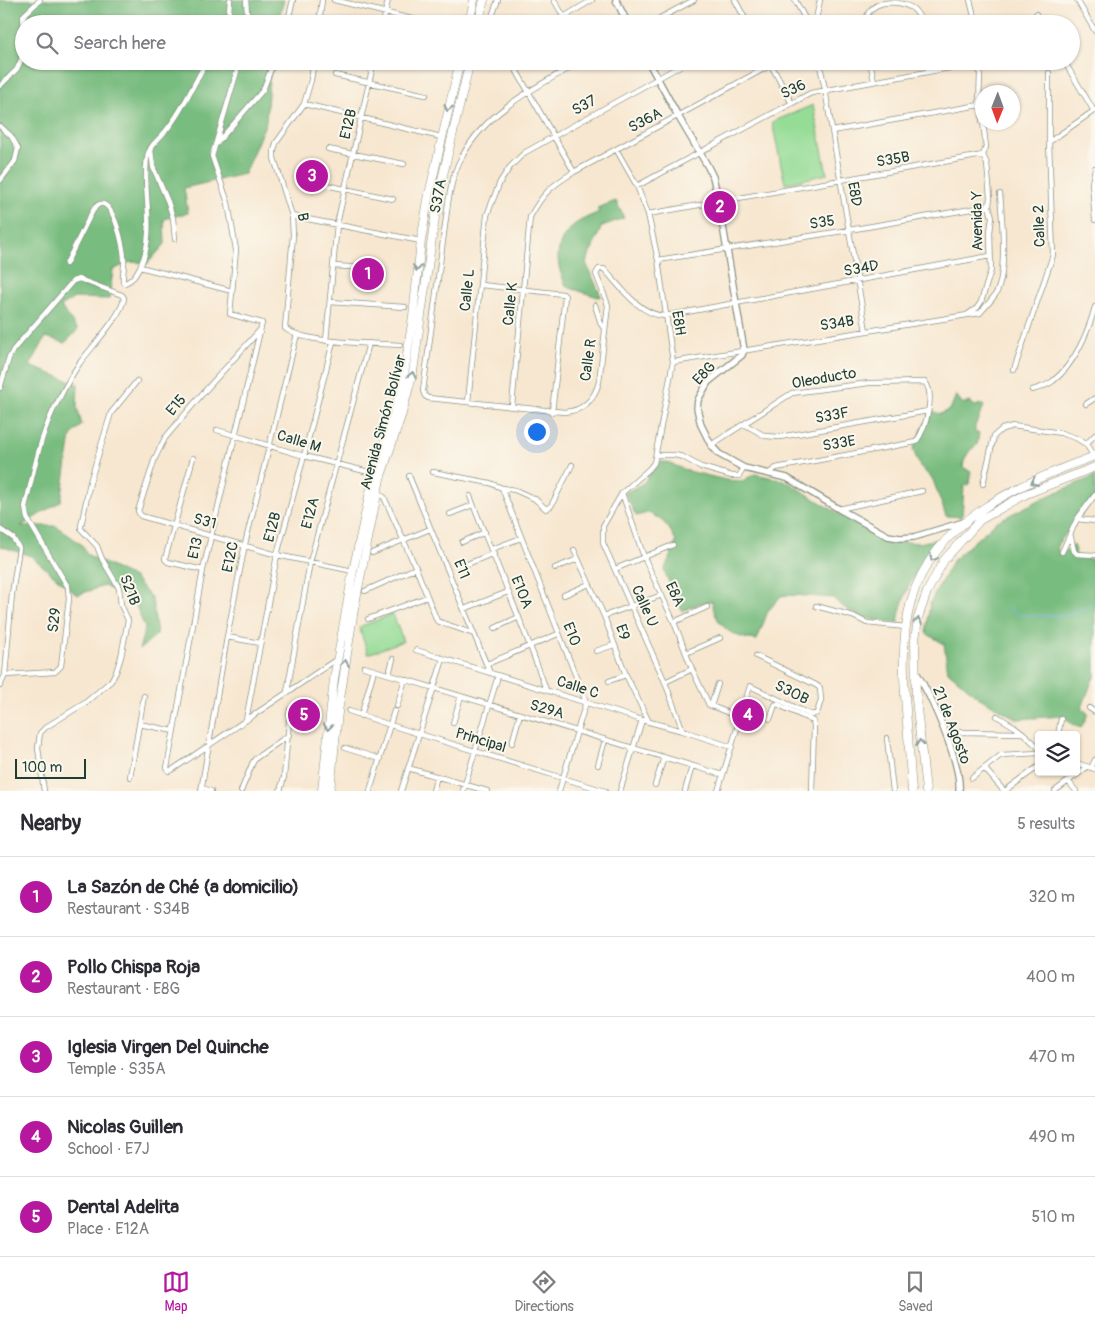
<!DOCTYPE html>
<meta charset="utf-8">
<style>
body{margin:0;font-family:Pangolin,sans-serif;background:#f7f7f7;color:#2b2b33}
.controls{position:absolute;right:15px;bottom:15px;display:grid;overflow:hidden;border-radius:5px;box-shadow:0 1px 4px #0004}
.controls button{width:45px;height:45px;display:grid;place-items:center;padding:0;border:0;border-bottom:1px solid #e1e1e2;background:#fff;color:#2b2b33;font:25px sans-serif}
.compass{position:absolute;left:975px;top:85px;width:45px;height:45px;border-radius:50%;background:#fff;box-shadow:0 1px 4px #0004;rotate:181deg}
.scale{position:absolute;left:15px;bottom:12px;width:71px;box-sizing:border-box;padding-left:5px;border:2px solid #1f3d34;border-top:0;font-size:14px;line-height:18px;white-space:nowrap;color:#1f3d34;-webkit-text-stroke:4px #fbf7ec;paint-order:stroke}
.you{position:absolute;left:536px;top:431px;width:18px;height:18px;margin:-12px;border:4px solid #fff;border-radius:50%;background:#1a73e8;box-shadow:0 0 0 8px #1a73e833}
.badge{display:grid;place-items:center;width:32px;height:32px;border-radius:50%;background:#b5179e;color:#fff;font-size:16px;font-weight:700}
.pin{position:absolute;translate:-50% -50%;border:2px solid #fff;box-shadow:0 1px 5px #0006}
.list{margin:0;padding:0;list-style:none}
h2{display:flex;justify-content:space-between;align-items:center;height:65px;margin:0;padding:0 20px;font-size:21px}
h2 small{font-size:16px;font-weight:400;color:#7c7c81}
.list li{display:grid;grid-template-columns:32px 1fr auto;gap:15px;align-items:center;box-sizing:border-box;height:80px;padding:0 20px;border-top:1px solid #e1e1e2}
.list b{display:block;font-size:19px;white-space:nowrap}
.list p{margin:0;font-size:16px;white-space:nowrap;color:#7c7c81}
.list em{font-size:16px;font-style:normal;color:#7c7c81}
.icon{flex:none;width:28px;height:28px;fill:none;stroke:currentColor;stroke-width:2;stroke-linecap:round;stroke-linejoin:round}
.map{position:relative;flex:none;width:1095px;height:791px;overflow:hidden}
.search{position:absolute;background:#fff;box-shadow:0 1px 4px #0004;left:15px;right:15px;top:15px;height:55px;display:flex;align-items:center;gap:12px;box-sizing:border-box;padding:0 18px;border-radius:28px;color:#7c7c81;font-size:19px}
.sheet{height:465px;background:#fff}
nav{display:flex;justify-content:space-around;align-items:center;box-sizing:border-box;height:70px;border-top:1px solid #e1e1e2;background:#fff;font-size:14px;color:#7c7c81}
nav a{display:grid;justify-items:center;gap:2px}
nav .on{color:#b5179e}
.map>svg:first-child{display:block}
.green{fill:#95dc96;stroke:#5a8c65}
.forest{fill:#78bc7f;stroke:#4c7c5a}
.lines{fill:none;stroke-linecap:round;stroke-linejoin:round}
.stream{stroke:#76bbed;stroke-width:1}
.minor-casing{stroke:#8b9282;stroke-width:6}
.tertiary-casing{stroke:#8b9282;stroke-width:8}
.primary-casing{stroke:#8b9282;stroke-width:9}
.trunk-casing{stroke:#8b9282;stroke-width:9}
.minor{stroke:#fff;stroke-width:4.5}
.tertiary{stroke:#fff;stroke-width:5.5}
.primary{stroke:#fff;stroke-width:8}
.trunk{stroke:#fff;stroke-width:8}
.oneway{stroke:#8f9e9a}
.labels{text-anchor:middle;stroke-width:4;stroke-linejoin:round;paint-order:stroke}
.street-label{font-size:15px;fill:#1f3d34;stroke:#fbf7ec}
</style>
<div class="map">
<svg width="1095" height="791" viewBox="0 0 1095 791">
<rect width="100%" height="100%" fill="#fbf7ec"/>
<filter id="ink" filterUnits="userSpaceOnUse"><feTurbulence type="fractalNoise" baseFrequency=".02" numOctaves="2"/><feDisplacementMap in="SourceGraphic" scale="10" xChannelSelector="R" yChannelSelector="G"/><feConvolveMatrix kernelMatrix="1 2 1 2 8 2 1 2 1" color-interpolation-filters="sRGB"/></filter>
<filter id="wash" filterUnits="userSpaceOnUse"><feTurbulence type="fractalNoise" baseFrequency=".0096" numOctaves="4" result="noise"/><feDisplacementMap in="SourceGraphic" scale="20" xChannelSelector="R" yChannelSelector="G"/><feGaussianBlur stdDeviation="1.12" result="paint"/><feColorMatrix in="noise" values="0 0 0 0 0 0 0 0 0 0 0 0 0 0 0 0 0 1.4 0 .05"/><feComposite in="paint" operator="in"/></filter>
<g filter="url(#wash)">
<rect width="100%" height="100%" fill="#f7e7d0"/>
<path class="green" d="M813 105 827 174 785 184 772 122Z
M393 614 403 641 368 654 359 627Z"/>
<path class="forest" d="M0 0H284L277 24H24V61H275L269 79 266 122 244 174 184 188 188 213 164 219 165 244 148 263 130 262 113 270 109 299 74 298 61 307 78 330 65 343 46 337 30 366 78 384 77 407 82 425 71 436 61 501 21 526H56L81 544 88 555 134 578 152 599 157 634 139 650 145 628 134 601 104 586 77 595 31 556 0 546Z
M616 201 624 218 602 226 586 263 601 296 598 297 567 287C554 264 554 241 575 224 582 219 591 216 599 212L597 208Z
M956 395 963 404 970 402 975 406 981 404 984 406 975 426V433H979L977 445C968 451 965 456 963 467L971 472 969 484 964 486 962 517 946 516 933 480 919 465 913 449 925 423H928L932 411 940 414 950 410Z
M660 462H667L688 471 726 480 742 481 755 474 784 480 882 540 919 543 941 538C921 563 902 591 898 623 871 620 853 618 833 598 816 597 798 594 781 596L768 611 757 640C732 638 715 626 712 601L698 604 682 611 664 571 676 542C670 527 663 519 648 513L636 516 625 493 643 483Z
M1095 476V497L1057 545 1059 556 1074 544 1076 556 1095 560V678L1093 679 1082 707 1088 714 1081 728 1073 725 1063 716 1017 719 978 697 948 671 944 644 926 633 930 603 953 560 996 522 1043 498Z"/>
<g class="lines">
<path class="stream" d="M1011 606 1010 610 1021 615 1062 616 1095 605"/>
</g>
</g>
<g filter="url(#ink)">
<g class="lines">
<g class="minor-casing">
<path id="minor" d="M246 0 248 24
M334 0 432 24
M554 0 564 17
M735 0 748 24
M795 0 808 24
M970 0 976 24
M1077 0 1095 31
M1036 14 1042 24
M226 24 229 10 230 0
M287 24 293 0
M319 24 322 0
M383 24 388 0
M492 24 491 19 498 0
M552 24 592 0
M649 24 694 0
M815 24 820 0
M864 24C866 20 867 16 869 12 877 0 899 0 912 8 917 11 920 19 924 24
M24 28 23 16 40 0
M240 61 212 156 228 203 236 250 230 314 262 323 203 570 167 768 169 771 172 770 337 659
M314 61 311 80 304 104 276 143 274 151V158L292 216 293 235 285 328C302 344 375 343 400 345
M431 61 434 62
M511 61 574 172
M582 61C539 86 488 109 463 155 454 170 451 186 448 203L423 391 425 396 428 398 564 412C583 411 594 400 599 382L608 305 596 274 599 269H604C620 286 639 315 665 316L990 256
M769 61 791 102
M819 61 825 89 866 331
M870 61 874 81
M927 61 928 71
M977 61 980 73 979 105 982 110V122
M1064 61 1094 111
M335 75 426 95
M0 86 17 69 24 53
M304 104 441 137
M0 126 11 136 18 148 15 161 0 181
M832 131 979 105
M1049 142 1095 110
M217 143 263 90 274 61
M328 149 404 164
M616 149 637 186 648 214 658 260 673 362 654 463 649 469 622 493 603 526V543L665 682 683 731
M151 150 153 167 168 202 173 218 175 239
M1095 168 1092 183 1095 220
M306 182H311L393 199
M637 186 811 93 977 63
M648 214 983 155
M292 216 421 241
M658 260 849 230 989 206
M66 264 92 212C94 209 96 205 100 204 114 201 124 248 124 259 125 266 122 274 123 282L125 283C133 280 136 274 140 267 157 232 142 194 147 158 148 147 157 141 164 133 182 112 193 85 207 61
M334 266 380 269
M140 267 232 291
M481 285 563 294 565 296 552 412
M330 302 405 307
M595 305 601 324 605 330
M968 314 977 308 981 302 991 270 990 232 992 217 989 206 990 197 987 164 983 155 986 147 983 122
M260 330 203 393 165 438 155 458 138 511 141 516 277 555 353 571
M326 341 337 224 374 61
M673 362 980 313C985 307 991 301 995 295 1008 276 1002 217 1000 194
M1014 370 1053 255 1049 142V73
M0 388 9 358 13 350 73 281 79 279 122 295 124 298C123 314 89 350 79 364 71 376 64 389 58 401 40 433 34 472 25 507L27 518 68 587 69 599 61 666 55 672 5 675
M1032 390C1039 388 1047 386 1053 381 1074 365 1088 333 1095 307
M468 402 487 215 500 182 510 167 524 153 689 61
M1086 404 1095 398
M512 406 530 217C543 193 551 186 574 172L771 65
M744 424 765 436 780 437 928 411
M217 430 304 456 365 471 374 475
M1086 444 1095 435
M711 445 792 393 869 383 925 382C936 395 925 430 916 442L776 468 769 473
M656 455H675L683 457 701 467 732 476H739L744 468
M193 458 165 559 168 562 203 570
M433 472 490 483 502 488 515 490 535 499 546 509 551 506 572 465
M409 476 490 673
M983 484 994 436 1002 429 1013 426 1061 433 1076 438 1086 444 1094 457
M502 488 586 702 559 791
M377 493 384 497 416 568 437 621 474 634
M622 493 644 557 674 622 692 669 709 705 741 718
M470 496C494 561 524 624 546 690
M839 509 922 491
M450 514 473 505
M1077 519 1095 521
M0 529 13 538 19 548 12 594 5 675 0 686
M1070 533 1074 551 1077 554 1095 555
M462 542 485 532
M492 549 521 538
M574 550 604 616 626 675 649 722
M1062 552 1077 519 1095 495
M372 553 430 529
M465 565 494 553
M555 568 578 559
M615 569 673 545
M365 591 416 568
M564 595 589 584
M816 606 853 616 867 623 906 627
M464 609 508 592
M604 616 662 595
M368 619 427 597
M674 622 707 607
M495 628 519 617
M227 637 260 643
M416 650 642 720 683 731 732 747
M596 651 614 645
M686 653 720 638
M487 664 558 634
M364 667 723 775
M389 674 393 659
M609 681 626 675
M665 682 692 669
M287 692 310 562 369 343
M397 706 405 679
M711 706 718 684
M1089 708 1095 712
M349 711 390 725 605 791
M361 716 374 670
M997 716 1015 727 1023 733
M770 719 775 705 777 704 813 721 814 726 812 791
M246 720 277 555 304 456 333 342
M453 723 461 696
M139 724 174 731
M960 732 1023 733 1039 748
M1058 735 1061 719
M887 738 893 791
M512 743 520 714
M345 748 380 759
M1076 763 1095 769
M598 765 605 740
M408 768 487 791
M1091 768 1095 760
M985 769 1004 791
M130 777 144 696
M972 778 1001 755 1039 753
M1068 781 1076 791
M655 785 664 757
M202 788 211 791
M44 791 38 748 40 733 46 727 85 703 111 681 116 672 121 657 128 620 121 605 119 588 102 559 97 546 81 529V526L90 482 111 413 137 381
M201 791 227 637 245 544 297 334
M241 791 253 762 256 758 289 735
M280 791 284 777 290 710
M370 791 394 711
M401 791 443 659
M433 791 437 776
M463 791 498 676
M620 791 642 720
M685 791 692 766
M718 791 750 686 811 715 817 713 821 700 820 688 816 685 756 656
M1005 791 1039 766
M1055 791 1087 767"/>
</g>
<g class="tertiary-casing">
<path id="tertiary" d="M616 0 628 24
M648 61 678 116 707 165 713 177 719 203 744 350 742 355 708 382 698 400 697 408 701 425 711 445 719 454 744 468 787 478 839 509 888 536 900 538 914 537 964 522
M916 672C931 696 962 764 959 791"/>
</g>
<g class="primary-casing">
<path id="primary" d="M912 791C910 768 909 745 907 723 904 683 900 641 911 601 934 520 1022 482 1095 456
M926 791 916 699 915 640 918 618 927 592 944 560 980 520 1026 494 1095 467"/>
</g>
<g class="trunk-casing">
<path id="trunk" d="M469 24 474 0
M478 24 484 0
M322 791 334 679 353 571 373 478 397 404 404 375 413 316 421 241 429 194 460 61
M330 791 338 712 354 609 380 479 402 413 413 372 438 196 470 61"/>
</g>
<use href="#minor" class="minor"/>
<use href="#tertiary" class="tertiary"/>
<use href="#primary" class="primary"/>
<use href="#trunk" class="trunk"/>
</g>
<defs><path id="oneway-chevron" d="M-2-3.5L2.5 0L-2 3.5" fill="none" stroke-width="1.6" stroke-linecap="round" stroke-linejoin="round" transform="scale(1.25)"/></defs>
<g class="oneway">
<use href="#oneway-chevron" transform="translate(448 108) rotate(103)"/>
<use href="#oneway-chevron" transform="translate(417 268) rotate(97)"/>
<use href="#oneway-chevron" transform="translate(412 375) rotate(-78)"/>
<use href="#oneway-chevron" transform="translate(1034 482) rotate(156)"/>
<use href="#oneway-chevron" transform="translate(933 558) rotate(121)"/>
<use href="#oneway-chevron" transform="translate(918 621) rotate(-79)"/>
<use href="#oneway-chevron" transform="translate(345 663) rotate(-81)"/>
<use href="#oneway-chevron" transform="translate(328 727) rotate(96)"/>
<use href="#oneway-chevron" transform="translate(920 743) rotate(-97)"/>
</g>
</g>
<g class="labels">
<g class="street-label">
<text transform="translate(793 89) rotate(-25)" y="5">S36</text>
<text transform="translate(584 105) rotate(-29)" y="5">S37</text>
<text transform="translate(645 120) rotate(-28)" y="5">S36A</text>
<text transform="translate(348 124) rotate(-77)" y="5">E12B</text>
<text transform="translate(893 159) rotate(-10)" y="5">S35B</text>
<text transform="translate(855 194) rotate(80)" y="5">E8D</text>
<text transform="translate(438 196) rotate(-79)" y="5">S37A</text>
<text transform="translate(303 217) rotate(81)" y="5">B</text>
<text transform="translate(977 221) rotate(-91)" y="5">Avenida Y</text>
<text transform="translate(822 222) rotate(-9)" y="5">S35</text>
<text transform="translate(1039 226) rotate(-92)" y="5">Calle 2</text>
<text transform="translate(861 268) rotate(-10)" y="5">S34D</text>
<text transform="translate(467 290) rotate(-84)" y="5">Calle L</text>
<text transform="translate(510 304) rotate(-84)" y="5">Calle K</text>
<text transform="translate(679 323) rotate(81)" y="5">E8H</text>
<text transform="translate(837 323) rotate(-9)" y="5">S34B</text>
<text transform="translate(588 360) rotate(-82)" y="5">Calle R</text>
<text transform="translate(704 373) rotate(-47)" y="5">E8G</text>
<text transform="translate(824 378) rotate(-10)" y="5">Oleoducto</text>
<text transform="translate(176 405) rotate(-50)" y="5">E15</text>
<text transform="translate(832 415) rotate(-10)" y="5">S33F</text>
<text transform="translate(383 422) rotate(-75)" y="5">Avenida Simón Bolívar</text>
<text transform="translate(299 441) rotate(17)" y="5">Calle M</text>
<text transform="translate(839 443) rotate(-10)" y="5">S33E</text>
<text transform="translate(310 513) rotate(-75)" y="5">E12A</text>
<text transform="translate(205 521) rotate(15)" y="5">S31</text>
<text transform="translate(272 527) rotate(-75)" y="5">E12B</text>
<text transform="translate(195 548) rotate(-78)" y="5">E13</text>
<text transform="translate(230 557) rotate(-78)" y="5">E12C</text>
<text transform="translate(462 569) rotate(68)" y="5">E11</text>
<text transform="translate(130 590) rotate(69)" y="5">S21B</text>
<text transform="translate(522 592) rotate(68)" y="5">E10A</text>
<text transform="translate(675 594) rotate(65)" y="5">E8A</text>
<text transform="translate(645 606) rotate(66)" y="5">Calle U</text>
<text transform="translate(54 620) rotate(-83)" y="5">S29</text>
<text transform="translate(623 632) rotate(71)" y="5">E9</text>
<text transform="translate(572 634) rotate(68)" y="5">E10</text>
<text transform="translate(578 687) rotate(18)" y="5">Calle C</text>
<text transform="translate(792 692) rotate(26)" y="5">S30B</text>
<text transform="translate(547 709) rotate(16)" y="5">S29A</text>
<text transform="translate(952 725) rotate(69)" y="5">21 de Agosto</text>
<text transform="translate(481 740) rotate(17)" y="5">Principal</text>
</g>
</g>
</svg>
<div class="controls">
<button><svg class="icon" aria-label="layers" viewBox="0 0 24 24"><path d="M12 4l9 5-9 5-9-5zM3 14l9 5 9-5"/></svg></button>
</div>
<svg class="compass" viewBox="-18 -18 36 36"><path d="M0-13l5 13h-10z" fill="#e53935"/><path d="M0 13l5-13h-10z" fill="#7c7c81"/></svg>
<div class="scale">100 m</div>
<div class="you"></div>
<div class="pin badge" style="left:368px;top:274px">1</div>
<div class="pin badge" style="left:720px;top:207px">2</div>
<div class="pin badge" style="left:312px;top:176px">3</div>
<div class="pin badge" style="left:748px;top:715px">4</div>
<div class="pin badge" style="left:304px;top:715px">5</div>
<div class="search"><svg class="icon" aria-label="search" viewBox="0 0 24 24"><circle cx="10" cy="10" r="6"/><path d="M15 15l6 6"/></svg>Search here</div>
</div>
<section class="sheet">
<h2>Nearby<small>5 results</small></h2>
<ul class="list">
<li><span class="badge">1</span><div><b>La Sazón de Ché (a domicilio)</b><p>Restaurant · S34B</p></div><em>320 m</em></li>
<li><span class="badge">2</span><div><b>Pollo Chispa Roja</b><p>Restaurant · E8G</p></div><em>400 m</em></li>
<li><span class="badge">3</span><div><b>Iglesia Virgen Del Quinche</b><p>Temple · S35A</p></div><em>470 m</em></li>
<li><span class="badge">4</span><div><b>Nicolas Guillen</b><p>School · E7J</p></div><em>490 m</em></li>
<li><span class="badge">5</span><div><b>Dental Adelita</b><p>Place · E12A</p></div><em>510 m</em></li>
</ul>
</section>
<nav>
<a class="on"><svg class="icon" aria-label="map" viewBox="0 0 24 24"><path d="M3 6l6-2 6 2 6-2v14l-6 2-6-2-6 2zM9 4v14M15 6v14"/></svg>Map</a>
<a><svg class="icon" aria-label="directions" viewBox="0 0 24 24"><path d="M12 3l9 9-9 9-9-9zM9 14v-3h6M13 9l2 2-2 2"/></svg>Directions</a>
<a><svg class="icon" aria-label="saved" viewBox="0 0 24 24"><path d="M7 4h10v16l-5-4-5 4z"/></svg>Saved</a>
</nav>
